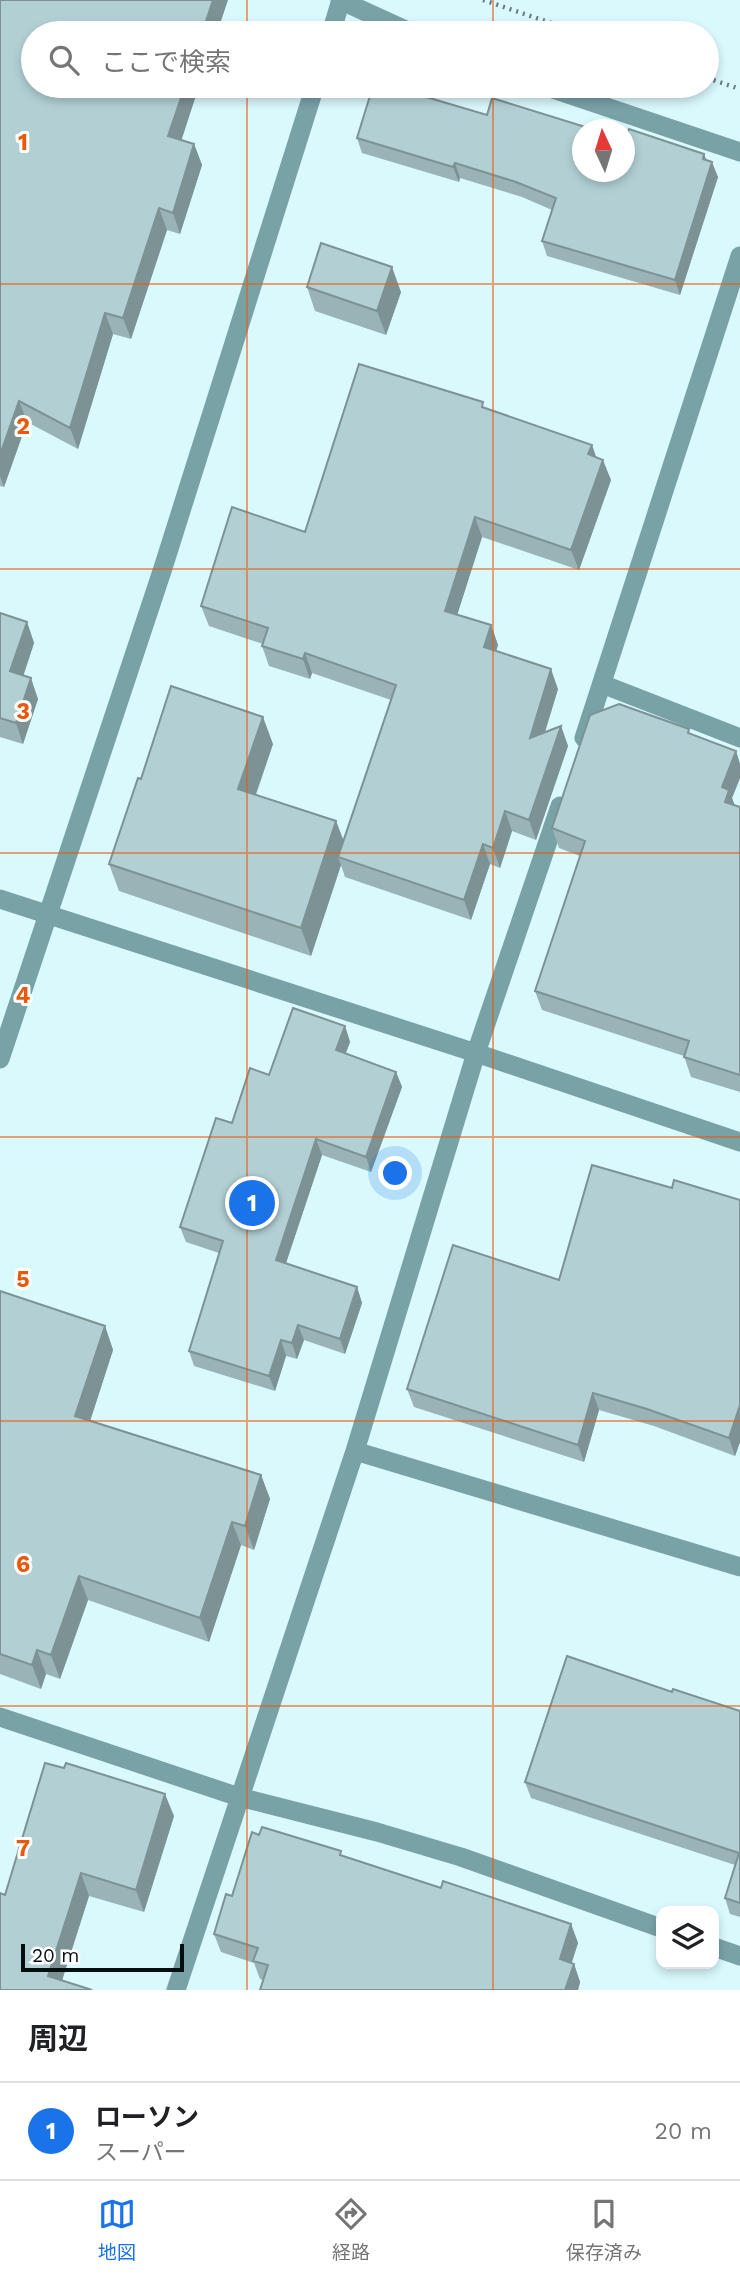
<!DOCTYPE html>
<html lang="ja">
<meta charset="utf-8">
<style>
body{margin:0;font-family:"Work Sans","Noto Sans JP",sans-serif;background:#f6f6f6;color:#202124}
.controls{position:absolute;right:21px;bottom:21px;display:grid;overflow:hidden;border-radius:14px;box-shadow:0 4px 10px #0003}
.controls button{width:63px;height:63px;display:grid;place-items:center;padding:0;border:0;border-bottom:2px solid #e0e0e0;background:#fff;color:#202124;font:35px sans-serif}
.compass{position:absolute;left:572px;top:119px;width:63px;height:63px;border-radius:50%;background:#fff;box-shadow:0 4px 10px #0003;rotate:356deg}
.scale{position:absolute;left:21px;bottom:18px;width:163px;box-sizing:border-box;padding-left:7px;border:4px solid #050f10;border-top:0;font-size:19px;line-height:24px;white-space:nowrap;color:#050f10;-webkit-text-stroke:5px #fff;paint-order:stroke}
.you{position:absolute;left:396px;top:1174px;width:24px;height:24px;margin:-18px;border:5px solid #fff;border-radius:50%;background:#1a73e8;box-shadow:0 0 0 10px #1a73e833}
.badge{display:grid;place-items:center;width:46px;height:46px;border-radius:50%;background:#1a73e8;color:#fff;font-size:23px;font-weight:700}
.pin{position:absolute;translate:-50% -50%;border:4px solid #fff;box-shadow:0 2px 7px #0006}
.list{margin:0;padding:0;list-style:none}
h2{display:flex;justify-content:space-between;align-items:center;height:91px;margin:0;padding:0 28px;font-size:30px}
h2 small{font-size:23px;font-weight:400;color:#757577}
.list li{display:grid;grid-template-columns:46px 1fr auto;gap:21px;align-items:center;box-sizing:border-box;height:98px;padding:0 28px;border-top:2px solid #e0e0e0}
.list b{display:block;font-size:26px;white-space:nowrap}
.list p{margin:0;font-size:23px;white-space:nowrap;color:#757577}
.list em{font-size:23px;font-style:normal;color:#757577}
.icon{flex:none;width:38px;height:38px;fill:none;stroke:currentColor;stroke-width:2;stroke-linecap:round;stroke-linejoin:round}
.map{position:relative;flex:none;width:740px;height:1990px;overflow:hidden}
.search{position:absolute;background:#fff;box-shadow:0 4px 10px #0003;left:21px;right:21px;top:21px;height:77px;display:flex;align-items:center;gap:18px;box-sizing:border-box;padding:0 24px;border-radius:38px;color:#757577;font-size:26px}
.sheet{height:189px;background:#fff}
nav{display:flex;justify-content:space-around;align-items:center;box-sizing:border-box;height:98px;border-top:2px solid #e0e0e0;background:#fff;font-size:19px;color:#757577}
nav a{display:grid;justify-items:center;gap:4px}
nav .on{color:#1a73e8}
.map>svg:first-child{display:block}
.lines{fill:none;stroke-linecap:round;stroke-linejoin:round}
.path{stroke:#6a7e81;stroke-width:4.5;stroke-dasharray:2 5;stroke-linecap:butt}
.minor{stroke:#79a2a7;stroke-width:19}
.tertiary{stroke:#79a2a7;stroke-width:19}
.wall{fill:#99b3b6}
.shaded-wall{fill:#7d9294}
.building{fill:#b2d0d4;stroke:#7d9294;stroke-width:2}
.grid{fill:none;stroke:#e8590c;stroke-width:2;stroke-opacity:0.55}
.grid-label{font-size:23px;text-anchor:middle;font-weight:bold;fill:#e8590c;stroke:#fff;stroke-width:6;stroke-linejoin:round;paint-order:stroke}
</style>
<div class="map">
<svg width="740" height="1990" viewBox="0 0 740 1990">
<rect width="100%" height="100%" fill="#daf9fd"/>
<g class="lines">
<path class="path" d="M483 0 581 33
M707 78 740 89"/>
<path class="minor" d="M340 0 412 33
M544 86 740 152
M602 684 740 738
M584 738 740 256
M0 899 476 1053 740 1142
M355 1451 740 1567
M0 1717 239 1797 377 1832 461 1857 661 1928
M714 1947 740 1956
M176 1990 355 1451 476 1053 560 806"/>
<path class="tertiary" d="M331 33 341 0
M0 1059 163 568 315 86"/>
</g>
<path class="wall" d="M0 0 33 86H199L181 140 194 144 202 165 180 234 167 230 131 339 113 334 78 449 27 422 4 487 0 486Z
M357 138 583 172 704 154 706 160 718 177 680 295 547 256 542 241 552 210 522 197 460 178 459 182 362 153Z
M307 287 401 292 386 335 315 311Z
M486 409 596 457 611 480 579 570 482 537 457 615 491 625 498 645 496 651 558 689 545 732 561 726 568 746 536 840 512 831 500 868 490 864 471 920 345 877 341 865 311 956 119 891 109 864 141 779 273 744 256 795 336 821 344 841 391 700 312 673 310 679 269 666 262 646 263 644 209 626 201 606 305 532Z
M0 613 27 622 34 643 23 676 38 699 23 744 0 737Z
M691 735 736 751 740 764V778L732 798 735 806 740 807V1092L691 1077 684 1056 542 1010 535 991 580 856 559 848 552 828Z
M345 1026 350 1042 346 1053 396 1072 402 1087 371 1172 322 1155 286 1263 357 1287 362 1303 345 1354 304 1340 297 1359 286 1356 275 1391 194 1366 189 1351 219 1253 186 1242 180 1227 232 1123 269 1075Z
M672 1188 740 1200V1442L735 1456 654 1426 599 1410 584 1462 414 1407 407 1389 559 1280Z
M0 1291 105 1326 113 1350 90 1421 261 1475 270 1499 254 1550 241 1545 209 1642 88 1600 60 1679 46 1674 41 1689 0 1674Z
M672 1692 740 1711V1917L730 1914 725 1898 735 1865 531 1798 525 1782Z
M174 1816 144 1912 89 1896 62 1980 0 1990 5 1895Z
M343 1856 441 1888 571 1924 578 1943 571 1963 574 1964 580 1982 578 1990H260L263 1980 260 1979 254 1963 221 1952 214 1934 232 1896Z"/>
<path class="shaded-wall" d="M213 0H228L217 33H202Z
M185 86H199L176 157 168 136Z
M194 144 202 165 180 234 173 213Z
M704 154 710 169 712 162 718 177 680 295 675 280Z
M455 163 460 178 459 182 453 167Z
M159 208 167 230 131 339 123 318Z
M392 267 401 292 386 335 377 311Z
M105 313 113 334 78 449 70 428Z
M19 401 27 422 4 487 0 476V455Z
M592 445 599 465 588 454Z
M603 460 611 480 579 570 571 550Z
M475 517 482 537 452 631 445 611Z
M27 622 34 643 18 692 10 671Z
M491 625 498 645 491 667 484 647Z
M305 653 312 673 310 679 303 659Z
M551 669 558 689 537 758 530 738Z
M31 678 38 699 23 744 16 723Z
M263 717 273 744 248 816 238 789Z
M561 726 568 746 536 840 529 820Z
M736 751 740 764V778L732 798 736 809 725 802 722 787Z
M505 811 512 831 500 868 493 848Z
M336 821 346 848 338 857 341 865 311 956 301 928Z
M483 844 490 864 471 920 464 900Z
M345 1026 350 1042 341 1065 336 1050Z
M396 1072 402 1087 371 1172 366 1157Z
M316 1139 322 1155 282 1275 276 1260Z
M357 1287 362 1303 345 1354 340 1339Z
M298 1325 304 1340 297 1359 292 1343Z
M105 1326 113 1350 84 1440 75 1416Z
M281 1340 286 1356 275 1391 269 1376Z
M593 1393 599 1410 584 1462 578 1445Z
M740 1405V1442L735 1456 729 1438Z
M261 1475 270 1499 254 1550 245 1526Z
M232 1522 241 1545 209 1642 200 1618Z
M79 1576 88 1600 60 1679 51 1655Z
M37 1650 46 1674 41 1689 32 1665Z
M165 1794 174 1816 144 1912 136 1890Z
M81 1873 89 1896 59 1990 48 1976Z
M571 1924 578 1943 567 1978 560 1959Z
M574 1964 580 1982 578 1990H565Z"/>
<path class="building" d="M0 0H213L202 33H33V86H185L168 136 194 144 173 213 159 208 123 318 105 313 70 428 19 401 0 455Z
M373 86H389L487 115 492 98 595 130H583V172H625V139H626L629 129 704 154 703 159 712 162 675 280 542 241 556 198 516 182 455 163 453 167 357 138Z
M321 243 392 267 377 311 307 287Z
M359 364 483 402 482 407 592 445 588 454 603 460 571 550 475 517 445 611 491 625 484 647 551 669 530 738 561 726 529 820 505 811 493 848 483 844 464 900 338 857 396 685 305 653 303 659 262 646 268 628 201 606 232 507 305 532Z
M0 613 27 622 10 671 31 678 16 723 0 718Z
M171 686 263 717 238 789 336 821 301 928 109 864 138 778 141 779Z
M619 704 689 729 688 733 736 751 722 787 729 790 725 802 740 807V1075L684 1057 689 1041 535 991 585 841 552 828 590 715Z
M293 1008 345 1026 336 1050 396 1072 366 1157 316 1139 276 1260 357 1287 340 1339 298 1325 292 1343 281 1340 269 1376 189 1351 223 1241 180 1227 216 1118 232 1123 250 1068 269 1075Z
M592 1165 672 1188 674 1180 740 1200V1405L729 1438 647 1409 593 1393 578 1445 407 1389 453 1245 559 1280Z
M0 1291 105 1326 75 1416 261 1475 245 1526 232 1522 200 1618 79 1576 51 1655 37 1650 32 1665 0 1654Z
M567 1656 672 1692 673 1689 740 1711V1903L725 1898 739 1853 525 1782Z
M45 1763 64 1768 66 1763 165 1794 136 1890 81 1873 48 1976 92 1990H0V1893L5 1895Z
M262 1827 341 1851 340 1855 441 1888 443 1881 571 1924 560 1959 574 1964 565 1990H260L268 1965 253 1961 258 1948 214 1934 226 1894 232 1896 252 1832 259 1835Z"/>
<path class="grid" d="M247 0V33M493 0V33M247 86V1990M493 86V1990M0 284H740M0 569H740M0 853H740M0 1137H740M0 1421H740M0 1706H740"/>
<g class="grid-label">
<text x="23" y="150">1</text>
<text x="23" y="434">2</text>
<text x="23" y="719">3</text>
<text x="23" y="1003">4</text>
<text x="23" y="1287">5</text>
<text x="23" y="1572">6</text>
<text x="23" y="1856">7</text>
</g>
</svg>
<div class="controls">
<button><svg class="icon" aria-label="layers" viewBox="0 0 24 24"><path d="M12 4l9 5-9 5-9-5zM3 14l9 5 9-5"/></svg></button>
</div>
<svg class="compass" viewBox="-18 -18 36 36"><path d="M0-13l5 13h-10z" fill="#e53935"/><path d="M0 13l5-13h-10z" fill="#757577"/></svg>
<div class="scale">20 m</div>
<div class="you"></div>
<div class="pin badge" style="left:252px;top:1203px">1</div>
<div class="search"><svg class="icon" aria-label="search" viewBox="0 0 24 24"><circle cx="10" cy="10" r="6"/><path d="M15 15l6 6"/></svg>ここで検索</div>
</div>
<section class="sheet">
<h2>周辺<small></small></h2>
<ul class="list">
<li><span class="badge">1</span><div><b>ローソン</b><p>スーパー</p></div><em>20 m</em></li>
</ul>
</section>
<nav>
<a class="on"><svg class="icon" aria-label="map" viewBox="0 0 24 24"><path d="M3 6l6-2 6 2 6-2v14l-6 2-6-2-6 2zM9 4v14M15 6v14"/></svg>地図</a>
<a><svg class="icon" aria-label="directions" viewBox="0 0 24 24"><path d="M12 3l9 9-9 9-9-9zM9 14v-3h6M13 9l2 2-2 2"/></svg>経路</a>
<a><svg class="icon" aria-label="saved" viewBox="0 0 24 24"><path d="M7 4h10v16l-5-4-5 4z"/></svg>保存済み</a>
</nav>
